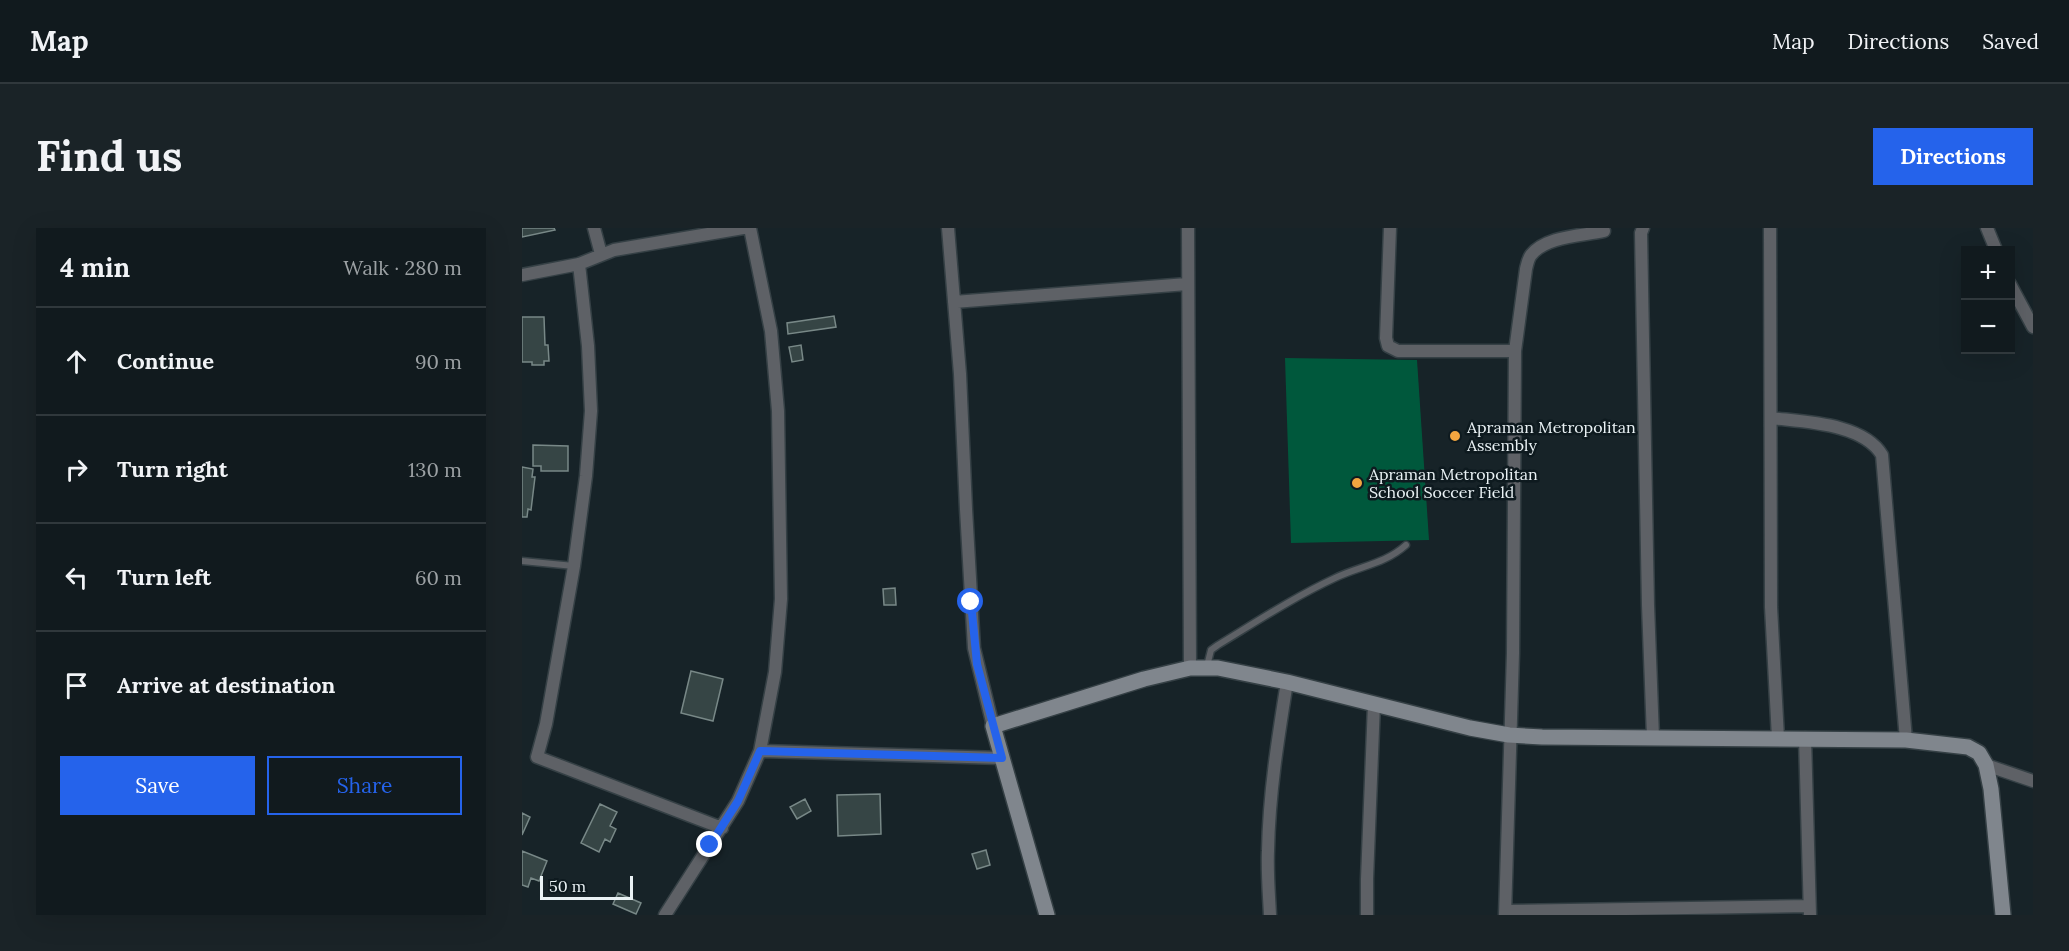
<!DOCTYPE html>
<meta charset="utf-8">
<style>
body{margin:0;font-family:Lora,serif;background:#1a2327;color:#f1f3f6}
.controls{position:absolute;right:18px;top:18px;display:grid;overflow:hidden;border-radius:0px;box-shadow:0 6px 24px #0002}
.controls button{width:54px;height:54px;display:grid;place-items:center;padding:0;border:0;border-bottom:2px solid #30383c;background:#111a1e;color:#f1f3f6;font:30px sans-serif}
.scale{position:absolute;left:18px;bottom:15px;width:93px;box-sizing:border-box;padding-left:6px;border:3px solid #eaf2f5;border-top:0;font-size:16px;line-height:21px;white-space:nowrap;color:#eaf2f5;-webkit-text-stroke:4px #0e1a1f;paint-order:stroke}
.stop{position:absolute;width:18px;height:18px;margin:-14px;border:4px solid #2563eb;border-radius:50%;background:#fff}
.stop.end{background:#2563eb;border-color:#fff;box-shadow:0 2px 6px #0008}
.list{margin:0;padding:0;list-style:none}
h2{display:flex;justify-content:space-between;align-items:center;height:78px;margin:0;padding:0 24px;font-size:26px}
h2 small{font-size:20px;font-weight:400;color:#9ca1a4}
.list li{display:grid;grid-template-columns:39px 1fr auto;gap:18px;align-items:center;box-sizing:border-box;height:108px;padding:0 24px;border-top:2px solid #30383c}
.list b{display:block;font-size:22px;white-space:nowrap}
.list em{font-size:20px;font-style:normal;color:#9ca1a4}
.actions{display:flex;gap:12px;padding:18px 24px}
.actions a{flex:1;padding:14px 0;border:2px solid #2563eb;border-radius:0px;text-align:center;font-size:21px;color:#2563eb}
.actions .main{background:#2563eb;color:#fff}
.icon{flex:none;width:33px;height:33px;fill:none;stroke:currentColor;stroke-width:2;stroke-linecap:round;stroke-linejoin:round}
.map{position:relative;flex:none;width:1511px;height:687px;overflow:hidden;border-radius:0px}
header{display:flex;align-items:center;gap:36px;box-sizing:border-box;height:84px;padding:0 30px;background:#111a1e;border-bottom:2px solid #30383c}
header strong{font-size:28px}
nav{display:flex;gap:33px;margin-inline-start:auto;font-size:21px}
.intro{display:flex;align-items:center;justify-content:space-between;box-sizing:border-box;height:144px;padding:0 36px}
h1{margin:0;font-size:42px}
.button{padding:15px 27px;border-radius:0px;background:#2563eb;color:#fff;font-size:21px;font-weight:700}
main{display:flex;gap:36px;padding:0 36px}
aside{flex:1;background:#111a1e;border-radius:0px;box-shadow:0 6px 24px #0002}
.map>svg:first-child{display:block}
.green{fill:#00583c}
.building{fill:#364545;stroke:#788887;stroke-width:1.5}
.lines{fill:none;stroke-linecap:round;stroke-linejoin:round}
.lane-casing{stroke:#354045;stroke-width:9}
.street-casing{stroke:#354045;stroke-width:15}
.secondary-casing{stroke:#354045;stroke-width:18}
.lane{stroke:#5e6166;stroke-width:6}
.street{stroke:#5e6166;stroke-width:12}
.secondary{stroke:#80868d;stroke-width:15}
.route{stroke:#2563eb;stroke-width:8}
.poi-dot{fill:#f2a540;stroke:#0e1a1f;stroke-width:2}
.labels{text-anchor:middle;stroke-width:5;stroke-linejoin:round;paint-order:stroke}
.poi-label{font-size:16px;fill:#eaf2f5;stroke:#0e1a1f;text-anchor:start}
</style>
<header>
<strong>Map</strong>
<nav><a>Map</a><a>Directions</a><a>Saved</a></nav>
</header>
<div class="intro"><h1>Find us</h1><a class="button">Directions</a></div>
<main>
<aside>
<h2>4 min<small>Walk · 280 m</small></h2>
<ul class="list">
<li><svg class="icon" aria-label="ahead" viewBox="0 0 24 24"><path d="M12 20V5M6 11l6-6 6 6"/></svg><div><b>Continue</b></div><em>90 m</em></li>
<li><svg class="icon" aria-label="right" viewBox="0 0 24 24"><path d="M7 20v-9h11M14 6l5 5-5 5"/></svg><div><b>Turn right</b></div><em>130 m</em></li>
<li><svg class="icon" aria-label="left" viewBox="0 0 24 24"><path d="M17 20v-9H6M10 6l-5 5 5 5"/></svg><div><b>Turn left</b></div><em>60 m</em></li>
<li><svg class="icon" aria-label="arrive" viewBox="0 0 24 24"><path d="M6 21V4h12l-3 4 3 4H6"/></svg><div><b>Arrive at destination</b></div></li>
</ul>
<div class="actions"><a class="main">Save</a><a>Share</a></div>
</aside>
<div class="map">
<svg width="1511" height="687" viewBox="0 0 1511 687">
<rect width="100%" height="100%" fill="#172328"/>
<path class="green" d="M763 130 895 132 907 312 769 315Z"/>
<path class="building" d="M0 0H32L33 2 0 9Z
M312 88 314 99 266 106 265 95Z
M0 89H22L23 117H26L27 133H22V137H10V134H0Z
M279 117 281 132 270 134 267 119Z
M11 217 46 218V243H19V238H11Z
M0 239 11 241 10 249H13L9 282 6 281 5 289H0Z
M373 360 374 377H362L361 361Z
M169 443 201 451 191 493 159 485Z
M358 566 359 606 316 608 315 567Z
M283 571 289 583 275 591 268 579Z
M78 576 95 584 88 598 94 601 88 614 83 611 77 624 59 615Z
M0 585 8 589 0 607Z
M464 622 468 637 455 641 450 626Z
M0 623 25 633 17 653 9 650 6 659 0 657Z
M96 665 119 675 114 686 91 676Z"/>
<g class="lines">
<g class="lane-casing">
<path id="lane" d="M0 333 52 338
M685 438 689 422 696 417C734 394 772 369 813 350 838 338 863 336 884 317"/>
</g>
<g class="street-casing">
<path id="street" d="M72 0 79 26
M426 0 438 146 444 281 452 420 471 498
M666 0 668 440
M868 0 864 110 866 118 876 123H993
M1121 0 1119 5 1126 377 1131 509
M1248 0 1249 379 1256 510
M1465 0 1474 22
M57 36 66 118 69 183 64 248 52 338 24 496 15 529 200 600
M0 47 57 36 92 22 221 0
M1488 56 1511 99
M432 74 665 56
M1249 190C1282 194 1341 195 1360 227L1384 512
M1283 510 1288 687
M238 523 480 530
M1464 537 1511 553
M983 683 1287 678
M143 687 216 573 238 523 253 444 259 371 256 183 249 103 228 0
M748 687C747 666 745 644 746 623 747 566 756 510 765 454
M845 687V651L852 476
M983 687 991 425 993 123 1004 41C1005 37 1006 31 1009 27 1024 8 1060 8 1082 3"/>
</g>
<g class="secondary-casing">
<path id="secondary" d="M525 687 471 498 622 451 668 440H696L765 454 948 500 987 507 1020 509 1384 512 1446 519 1457 525 1464 537 1469 561 1481 687"/>
</g>
<use href="#lane" class="lane"/>
<use href="#street" class="street"/>
<use href="#secondary" class="secondary"/>
</g>
<g class="lines">
<path class="route" d="M188 617 216 573 238 523 480 530 455 436 449 374"/>
</g>
<g class="poi-dot">
<circle cx="933" cy="208" r="6"/>
<circle cx="835" cy="255" r="6"/>
</g>
<g class="labels">
<g class="poi-label">
<text x="945" y="205">Apraman Metropolitan<tspan x="945" dy="18">Assembly</tspan></text>
<text x="847" y="252">Apraman Metropolitan<tspan x="847" dy="18">School Soccer Field</tspan></text>
</g>
</g>
</svg>
<div class="controls">
<button>+</button>
<button>−</button>
</div>
<div class="scale">50 m</div>
<div class="stop" style="left:449px;top:374px"></div>
<div class="stop end" style="left:188px;top:617px"></div>
</div>
</main>
